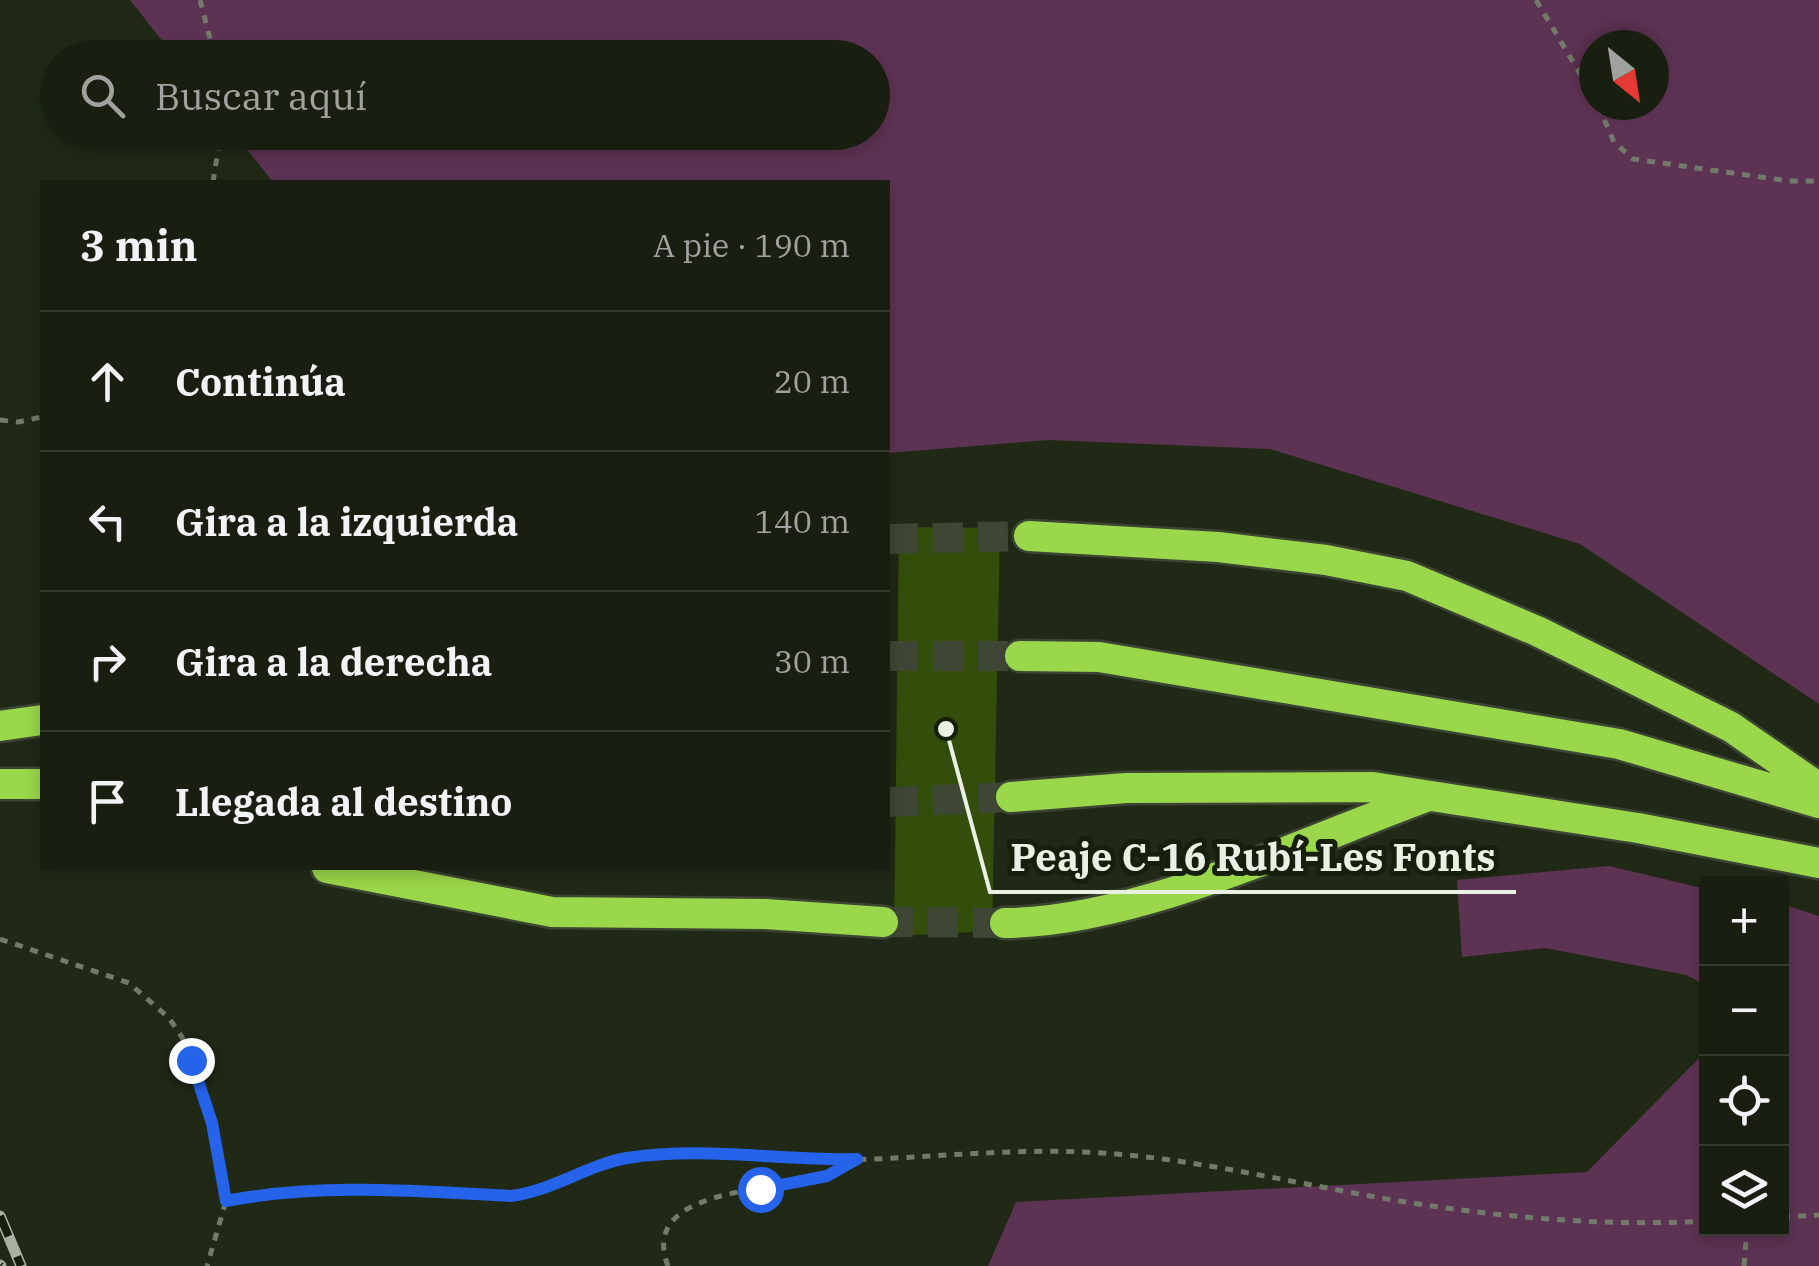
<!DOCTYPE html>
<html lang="es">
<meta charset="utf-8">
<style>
body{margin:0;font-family:"IBM Plex Serif",serif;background:#212719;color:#f1f3f6}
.controls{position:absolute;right:30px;bottom:30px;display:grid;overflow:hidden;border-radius:0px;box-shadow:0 5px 15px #0003}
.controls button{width:90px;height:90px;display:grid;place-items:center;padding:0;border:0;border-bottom:2px solid #363d30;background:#181f10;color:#f1f3f6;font:50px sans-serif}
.compass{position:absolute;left:1579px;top:30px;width:90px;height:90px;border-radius:50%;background:#181f10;box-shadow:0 5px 15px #0003;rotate:150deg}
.stop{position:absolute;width:30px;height:30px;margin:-22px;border:8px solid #2563eb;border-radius:50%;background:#fff}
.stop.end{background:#2563eb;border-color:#fff;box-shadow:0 2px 10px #0008}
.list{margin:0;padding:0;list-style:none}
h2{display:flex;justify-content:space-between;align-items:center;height:130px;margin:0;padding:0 40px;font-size:42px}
h2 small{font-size:32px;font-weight:400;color:#9fa29f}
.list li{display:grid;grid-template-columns:65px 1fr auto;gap:30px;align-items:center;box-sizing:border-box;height:140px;padding:0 40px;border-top:2px solid #363d30}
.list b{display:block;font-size:38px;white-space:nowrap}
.list em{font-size:32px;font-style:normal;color:#9fa29f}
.icon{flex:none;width:55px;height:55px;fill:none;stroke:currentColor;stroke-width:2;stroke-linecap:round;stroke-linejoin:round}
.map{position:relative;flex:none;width:1819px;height:1266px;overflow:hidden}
.search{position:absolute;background:#181f10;box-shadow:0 5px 15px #0003;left:40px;top:40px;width:850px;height:110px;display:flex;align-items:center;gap:25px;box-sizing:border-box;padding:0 35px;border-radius:55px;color:#9fa29f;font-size:38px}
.panel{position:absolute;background:#181f10;box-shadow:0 5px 15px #0003;left:40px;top:180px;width:850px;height:690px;border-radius:0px}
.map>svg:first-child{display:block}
.green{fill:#5d3353;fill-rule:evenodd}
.building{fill:#334e0a}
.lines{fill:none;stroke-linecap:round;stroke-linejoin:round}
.highway-tunnel{stroke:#3e4735;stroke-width:30;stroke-dasharray:30 15;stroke-linecap:butt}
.highway-casing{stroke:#3c4533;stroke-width:35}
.path{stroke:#727a6a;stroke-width:5;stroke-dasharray:8 8;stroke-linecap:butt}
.highway{stroke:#9bd74a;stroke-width:30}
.rail-casing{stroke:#aab1a3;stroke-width:11}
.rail{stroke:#161f0c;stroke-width:8;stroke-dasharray:22;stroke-linecap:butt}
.route{stroke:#2563eb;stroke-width:12}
.leader{fill:none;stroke:#eaf0e4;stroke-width:4}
.callout-dot{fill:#eaf0e4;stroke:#161f0c;stroke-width:4}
.callout-label{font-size:38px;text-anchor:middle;font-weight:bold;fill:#eaf0e4;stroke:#161f0c;stroke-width:10;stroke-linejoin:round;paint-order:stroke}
</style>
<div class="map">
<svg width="1819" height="1266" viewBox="0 0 1819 1266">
<rect width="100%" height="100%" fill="#202916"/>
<path class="green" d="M130 0H1819V704L1580 544 1270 449 1048 440 888 453V182H273L234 133 872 132V58L175 57ZM1594 45H1654V105H1594Z
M1609 866 1706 889V985L1686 975 1545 948 1462 957 1457 880Z
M1782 904 1819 916V1266H988L1016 1202 1587 1172 1706 1051V1228H1782Z"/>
<path class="building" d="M899 527 1000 528 992 931 894 936Z"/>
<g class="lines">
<path class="highway-tunnel" d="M888 539 1029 536
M888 656H1020
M888 802 1011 797
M883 922 1005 923"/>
<g class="highway-casing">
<path id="highway" d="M1029 536 1218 547 1326 560 1407 576 1537 631 1731 727 1819 788
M1020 656 1099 657 1619 744 1819 803
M0 726 42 720
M0 784H42
M1011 797 1126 788 1373 787 1638 828 1819 863
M327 868 552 912 765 914 883 922
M1005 923C1137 922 1301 843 1426 797"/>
</g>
<path class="path" d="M200 0 215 58
M1536 0 1594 97
M1598 105 1614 142 1633 159 1789 181H1819
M213 182 221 132
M0 420 18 422 42 417
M0 939 129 983 169 1018 182 1037 211 1123 225 1182 226 1201 207 1266
M226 1201C321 1183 415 1191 511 1196 554 1191 590 1162 633 1157 702 1149 774 1161 844 1160 934 1158 1025 1146 1116 1154 1203 1161 1290 1182 1376 1197 1485 1216 1596 1227 1706 1221
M1782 1217 1819 1215
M668 1266C639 1192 761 1191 804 1181 823 1177 838 1170 855 1161
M1744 1266 1747 1228"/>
<use href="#highway" class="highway"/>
<g class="rail-casing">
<path id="rail" d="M0 1216 21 1266
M0 1265 1 1266"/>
</g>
<use href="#rail" class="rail"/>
</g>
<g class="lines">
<path class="route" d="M191 1060 212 1123 226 1201C321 1183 415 1191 511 1196 552 1191 587 1165 627 1158 702 1146 782 1161 857 1159L827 1176 760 1189"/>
</g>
<path class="leader" d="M946 729L990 892H1516"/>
<circle class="callout-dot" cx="946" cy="729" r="10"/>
<g class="callout-label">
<text x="1253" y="871">Peaje C-16 Rubí-Les Fonts</text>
</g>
</svg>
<div class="controls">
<button>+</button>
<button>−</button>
<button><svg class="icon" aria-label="locate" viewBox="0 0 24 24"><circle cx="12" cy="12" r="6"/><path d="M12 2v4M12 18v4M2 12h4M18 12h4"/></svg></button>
<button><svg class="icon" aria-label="layers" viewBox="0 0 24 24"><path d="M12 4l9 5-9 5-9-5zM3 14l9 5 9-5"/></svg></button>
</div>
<svg class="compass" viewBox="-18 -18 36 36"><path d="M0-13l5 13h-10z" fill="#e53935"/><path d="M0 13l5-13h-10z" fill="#9fa29f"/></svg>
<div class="stop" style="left:760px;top:1189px"></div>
<div class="stop end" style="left:191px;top:1060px"></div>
<div class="search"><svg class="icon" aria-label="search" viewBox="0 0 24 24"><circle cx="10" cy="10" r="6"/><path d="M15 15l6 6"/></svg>Buscar aquí</div>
<section class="panel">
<h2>3 min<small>A pie · 190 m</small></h2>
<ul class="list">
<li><svg class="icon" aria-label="ahead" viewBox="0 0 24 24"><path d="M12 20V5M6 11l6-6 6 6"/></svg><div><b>Continúa</b></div><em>20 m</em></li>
<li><svg class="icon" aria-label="left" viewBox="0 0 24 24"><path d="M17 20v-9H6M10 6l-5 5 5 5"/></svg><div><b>Gira a la izquierda</b></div><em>140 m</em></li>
<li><svg class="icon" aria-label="right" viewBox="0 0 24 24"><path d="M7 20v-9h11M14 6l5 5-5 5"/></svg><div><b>Gira a la derecha</b></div><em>30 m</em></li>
<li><svg class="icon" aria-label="arrive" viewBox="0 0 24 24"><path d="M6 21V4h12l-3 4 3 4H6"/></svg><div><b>Llegada al destino</b></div></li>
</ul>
</section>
</div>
